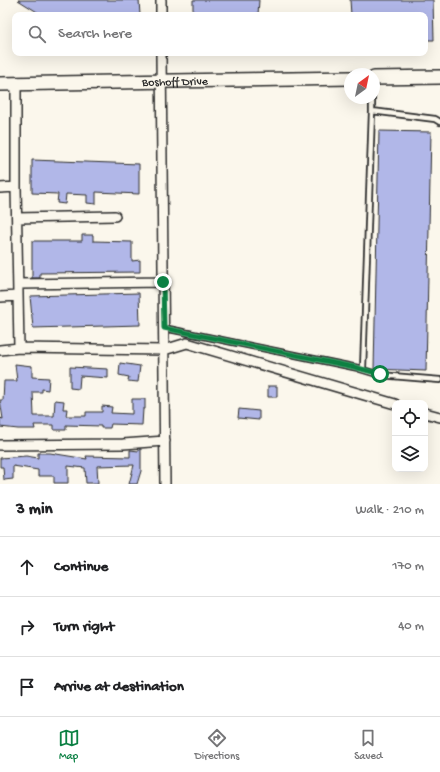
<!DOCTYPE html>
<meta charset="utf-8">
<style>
body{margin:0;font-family:"Gochi Hand",sans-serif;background:#f2f2f2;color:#202124}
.controls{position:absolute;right:12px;bottom:12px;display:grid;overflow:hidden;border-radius:8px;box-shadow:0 4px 16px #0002}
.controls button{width:36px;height:36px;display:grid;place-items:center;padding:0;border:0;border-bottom:1px solid #e0e0e0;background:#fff;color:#202124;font:20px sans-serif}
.compass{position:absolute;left:344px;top:68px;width:36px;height:36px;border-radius:50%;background:#fff;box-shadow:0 4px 16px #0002;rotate:33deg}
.stop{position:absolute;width:12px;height:12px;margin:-9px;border:3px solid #0b8043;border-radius:50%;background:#fff}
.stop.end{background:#0b8043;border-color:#fff;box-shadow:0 1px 4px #0008}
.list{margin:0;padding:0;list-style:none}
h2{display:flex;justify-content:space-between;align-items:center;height:52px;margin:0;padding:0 16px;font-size:17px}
h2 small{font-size:13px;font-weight:400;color:#757577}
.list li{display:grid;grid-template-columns:26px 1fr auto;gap:12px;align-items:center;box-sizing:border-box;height:60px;padding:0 16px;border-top:1px solid #e0e0e0}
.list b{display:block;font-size:15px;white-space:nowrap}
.list em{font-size:13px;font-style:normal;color:#757577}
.icon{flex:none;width:22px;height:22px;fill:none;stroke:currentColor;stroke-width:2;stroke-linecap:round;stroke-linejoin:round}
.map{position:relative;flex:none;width:440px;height:484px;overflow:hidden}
.search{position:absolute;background:#fff;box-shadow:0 4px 16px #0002;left:12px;right:12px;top:12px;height:44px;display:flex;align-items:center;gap:10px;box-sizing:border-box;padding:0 14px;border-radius:8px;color:#757577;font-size:15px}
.sheet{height:232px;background:#fff}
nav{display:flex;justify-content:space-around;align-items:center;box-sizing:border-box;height:56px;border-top:1px solid #e0e0e0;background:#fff;font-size:11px;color:#757577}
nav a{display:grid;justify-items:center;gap:2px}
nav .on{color:#0b8043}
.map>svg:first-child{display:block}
.building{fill:#b1b7e8;stroke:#2b2b2b}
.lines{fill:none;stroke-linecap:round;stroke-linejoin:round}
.lane-casing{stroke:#2b2b2b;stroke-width:8}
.street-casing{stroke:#2b2b2b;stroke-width:12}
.secondary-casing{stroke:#2b2b2b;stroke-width:16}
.lane{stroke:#fbf7ec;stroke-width:4.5}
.street{stroke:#fbf7ec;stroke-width:9}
.secondary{stroke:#fbf7ec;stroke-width:13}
.route{stroke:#0b8043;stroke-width:5}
.labels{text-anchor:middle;stroke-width:3.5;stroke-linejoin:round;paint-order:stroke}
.street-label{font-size:12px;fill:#2b2b2b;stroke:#fbf7ec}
</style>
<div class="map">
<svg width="440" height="484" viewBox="0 0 440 484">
<rect width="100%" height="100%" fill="#fbf7ec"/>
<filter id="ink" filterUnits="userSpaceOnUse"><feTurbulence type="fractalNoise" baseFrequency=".025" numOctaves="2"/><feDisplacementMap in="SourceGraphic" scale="8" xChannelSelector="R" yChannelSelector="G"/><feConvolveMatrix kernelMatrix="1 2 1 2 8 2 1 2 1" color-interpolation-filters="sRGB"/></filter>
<g filter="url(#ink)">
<path class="building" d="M18 0H139L140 15H42Z
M193 0H259L258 15H193Z
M350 0H433L434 40H425V15H351Z
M379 131 431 132 426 371 374 369Z
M32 160 139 164V194L96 192V204L87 203V195L66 194 65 204 57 203 58 194 32 193Z
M82 235H93V241L132 242V261L140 260V272L40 273V278H32V241H82Z
M139 293 140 325 33 328 30 296Z
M120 363 140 366 138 382 128 381 129 377 119 375Z
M15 364 32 366V377L49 378 48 390 42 389V392H33L34 416H54L55 400 64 401 63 409H67L66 416H86V412H102V406L112 407 111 413 132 414V399H145V409H143L142 425 111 424 110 428H101V426L66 425V430H54V425H34L35 429H18L0 427V418L3 419 0 400H3L4 381H17Z
M70 367 108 369V378L80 376 79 389 70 388Z
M268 386H277V397H268Z
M239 409 259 411V420L238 418Z
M139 449H141V471L137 484H129L134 465 97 466 98 483H86L85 468 68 466V483H54V476H38V470L13 466V479L4 480 3 467H0V458L26 456 38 458V453H50L87 459 86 456 130 457V450L139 451Z"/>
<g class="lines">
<g class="lane-casing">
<path id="lane" d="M372 98V111L435 119 440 122
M164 328 363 369 372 111
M360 369 380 375 440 380"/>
</g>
<g class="street-casing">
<path id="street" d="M161 0V15
M161 53 165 484
M16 84V187
M0 188 16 187 19 348
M17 218 115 216
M19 284 163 282
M0 297 18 296
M0 350 19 348 164 350 187 343 395 404
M425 413 440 417
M0 445 123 444 165 441"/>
</g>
<g class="secondary-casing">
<g id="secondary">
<path d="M374 78 440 77"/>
<path id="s1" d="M0 84 350 78"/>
</g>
</g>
<use href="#lane" class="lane"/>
<use href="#street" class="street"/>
<use href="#secondary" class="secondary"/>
</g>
</g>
<g class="lines" filter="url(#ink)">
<path class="route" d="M163 282 164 328 354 367 380 374"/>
</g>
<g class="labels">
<g class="street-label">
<text dy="4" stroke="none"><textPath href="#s1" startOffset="175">Boshoff Drive</textPath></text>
</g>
</g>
</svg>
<div class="controls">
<button><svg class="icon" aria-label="locate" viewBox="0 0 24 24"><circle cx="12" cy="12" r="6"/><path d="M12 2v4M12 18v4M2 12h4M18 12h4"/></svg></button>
<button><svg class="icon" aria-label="layers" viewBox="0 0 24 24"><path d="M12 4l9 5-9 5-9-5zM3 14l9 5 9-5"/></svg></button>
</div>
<svg class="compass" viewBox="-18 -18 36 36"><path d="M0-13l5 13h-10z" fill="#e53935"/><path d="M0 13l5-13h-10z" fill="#757577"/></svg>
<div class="stop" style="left:380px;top:374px"></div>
<div class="stop end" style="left:163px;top:282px"></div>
<div class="search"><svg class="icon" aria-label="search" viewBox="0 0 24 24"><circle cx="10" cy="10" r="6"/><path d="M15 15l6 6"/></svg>Search here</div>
</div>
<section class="sheet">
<h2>3 min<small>Walk · 210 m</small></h2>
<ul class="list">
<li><svg class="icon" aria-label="ahead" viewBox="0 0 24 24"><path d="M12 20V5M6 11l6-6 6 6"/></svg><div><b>Continue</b></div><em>170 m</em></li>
<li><svg class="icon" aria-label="right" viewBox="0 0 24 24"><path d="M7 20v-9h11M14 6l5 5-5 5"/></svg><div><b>Turn right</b></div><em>40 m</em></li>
<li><svg class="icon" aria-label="arrive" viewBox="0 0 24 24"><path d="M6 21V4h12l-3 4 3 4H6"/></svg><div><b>Arrive at destination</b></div></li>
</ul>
</section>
<nav>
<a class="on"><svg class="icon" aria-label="map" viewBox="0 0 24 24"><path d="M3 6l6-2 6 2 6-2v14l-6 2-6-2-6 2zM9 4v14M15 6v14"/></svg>Map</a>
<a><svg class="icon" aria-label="directions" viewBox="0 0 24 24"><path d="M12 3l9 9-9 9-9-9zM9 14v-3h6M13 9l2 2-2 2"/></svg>Directions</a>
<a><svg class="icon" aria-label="saved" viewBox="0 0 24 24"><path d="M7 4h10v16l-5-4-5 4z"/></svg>Saved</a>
</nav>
